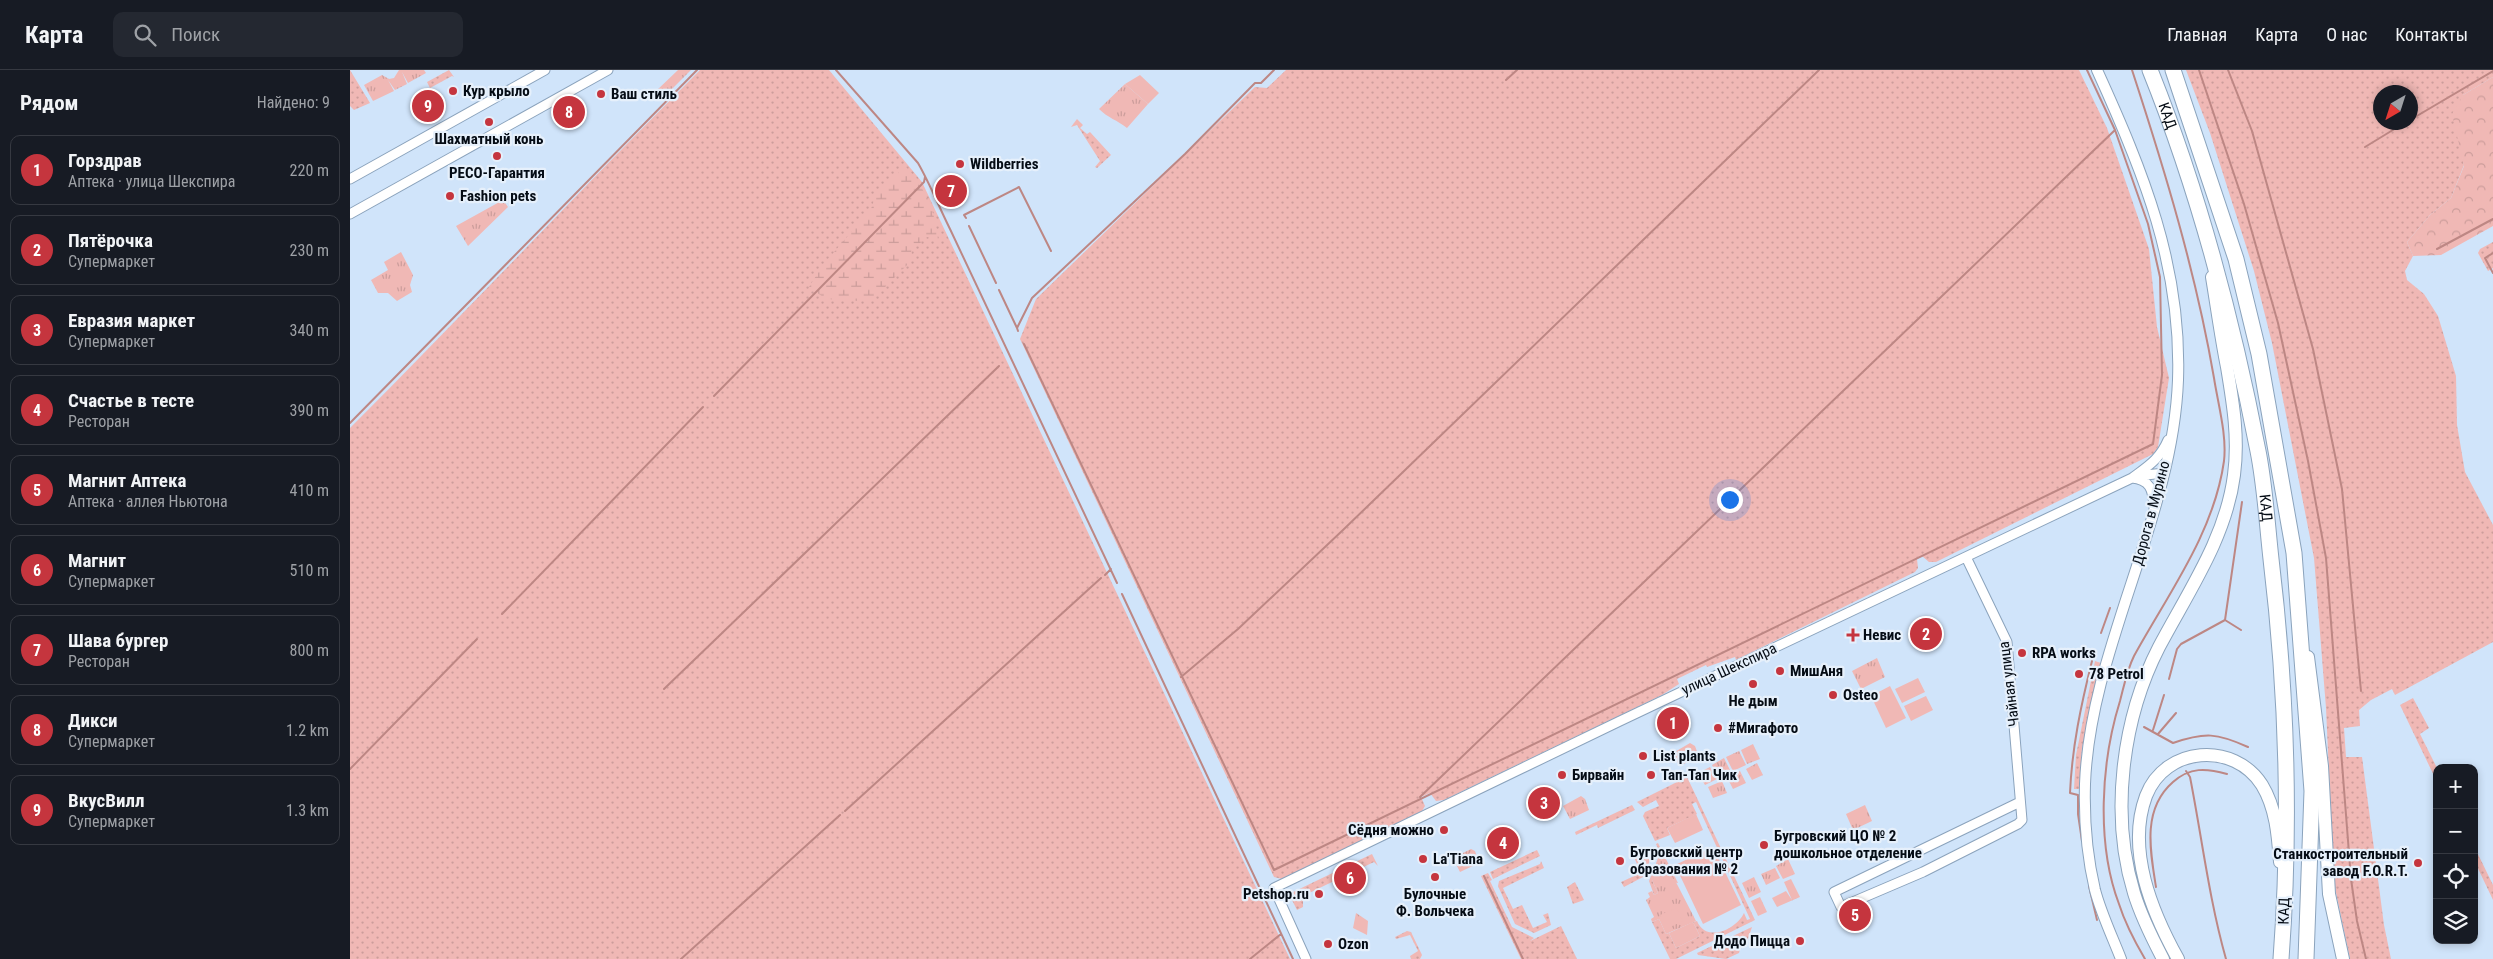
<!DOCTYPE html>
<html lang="ru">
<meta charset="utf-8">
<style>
body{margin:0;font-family:"Roboto Condensed",sans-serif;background:#242831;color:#f1f3f6}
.controls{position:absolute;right:15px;bottom:15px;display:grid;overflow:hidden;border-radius:10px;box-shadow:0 2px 8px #0003}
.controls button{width:45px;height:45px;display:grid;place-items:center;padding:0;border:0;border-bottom:1px solid #363941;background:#171b24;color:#f1f3f6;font:25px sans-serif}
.compass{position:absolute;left:2023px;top:15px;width:45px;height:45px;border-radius:50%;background:#171b24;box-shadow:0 2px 8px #0003;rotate:219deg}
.you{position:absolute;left:1379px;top:429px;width:18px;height:18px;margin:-12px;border:4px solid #fff;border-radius:50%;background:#1a73e8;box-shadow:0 0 0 8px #1a73e833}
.badge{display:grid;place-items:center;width:32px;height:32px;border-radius:50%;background:#c5353e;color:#fff;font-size:16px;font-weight:700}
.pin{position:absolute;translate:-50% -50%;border:2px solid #fff;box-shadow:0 1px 5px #0006}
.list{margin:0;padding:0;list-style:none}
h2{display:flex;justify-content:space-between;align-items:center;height:65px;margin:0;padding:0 20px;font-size:21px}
h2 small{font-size:16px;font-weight:400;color:#9ea1a6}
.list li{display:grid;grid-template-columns:32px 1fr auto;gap:15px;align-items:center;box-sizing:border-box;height:70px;margin:0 10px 10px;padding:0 10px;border:1px solid #363941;border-radius:10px}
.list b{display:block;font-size:19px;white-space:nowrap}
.list p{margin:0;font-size:16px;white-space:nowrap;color:#9ea1a6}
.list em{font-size:16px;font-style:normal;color:#9ea1a6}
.icon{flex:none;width:28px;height:28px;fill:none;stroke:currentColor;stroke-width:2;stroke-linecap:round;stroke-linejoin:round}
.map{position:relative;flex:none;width:2143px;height:889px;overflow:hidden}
header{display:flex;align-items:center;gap:30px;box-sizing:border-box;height:70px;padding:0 25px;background:#171b24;border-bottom:1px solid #363941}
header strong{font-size:24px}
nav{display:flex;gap:28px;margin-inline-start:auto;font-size:18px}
.search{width:350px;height:45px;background:#242831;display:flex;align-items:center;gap:12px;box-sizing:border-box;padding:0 18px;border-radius:10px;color:#9ea1a6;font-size:19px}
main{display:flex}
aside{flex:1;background:#171b24}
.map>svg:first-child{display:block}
.grass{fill:url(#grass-dots);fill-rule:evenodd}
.forest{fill:url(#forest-crowns)}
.wetland{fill:url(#wetland-marsh)}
.park{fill:url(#park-tufts)}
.pitch{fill:#f0b8b5}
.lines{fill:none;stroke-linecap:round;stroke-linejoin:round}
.stream{stroke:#bd8784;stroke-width:2}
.minor-casing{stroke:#8ba3bc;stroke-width:11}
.tertiary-casing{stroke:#8ba3bc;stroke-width:12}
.secondary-casing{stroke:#8ba3bc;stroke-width:14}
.motorway-casing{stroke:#8ba3bc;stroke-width:17}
.minor{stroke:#fff;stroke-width:9}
.tertiary{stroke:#fff;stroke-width:10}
.secondary{stroke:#fff;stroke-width:12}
.motorway{stroke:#fff;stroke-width:15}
.poi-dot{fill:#c5353e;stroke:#e6f0fb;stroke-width:2}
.labels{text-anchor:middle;stroke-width:4.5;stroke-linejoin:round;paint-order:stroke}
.poi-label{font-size:15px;font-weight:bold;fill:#050c15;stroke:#e6f0fb;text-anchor:start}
.street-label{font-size:15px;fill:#050c15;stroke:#e6f0fb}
</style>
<header>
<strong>Карта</strong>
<div class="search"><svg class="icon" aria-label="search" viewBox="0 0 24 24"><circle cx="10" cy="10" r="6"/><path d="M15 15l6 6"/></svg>Поиск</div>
<nav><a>Главная</a><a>Карта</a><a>О нас</a><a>Контакты</a></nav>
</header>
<main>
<aside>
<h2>Рядом<small>Найдено: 9</small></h2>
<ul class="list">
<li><span class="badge">1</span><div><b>Горздрав</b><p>Аптека · улица Шекспира</p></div><em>220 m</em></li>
<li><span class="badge">2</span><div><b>Пятёрочка</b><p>Супермаркет</p></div><em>230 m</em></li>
<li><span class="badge">3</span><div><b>Евразия маркет</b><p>Супермаркет</p></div><em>340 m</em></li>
<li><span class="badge">4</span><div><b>Счастье в тесте</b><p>Ресторан</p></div><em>390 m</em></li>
<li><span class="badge">5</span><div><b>Магнит Аптека</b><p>Аптека · аллея Ньютона</p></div><em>410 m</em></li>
<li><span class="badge">6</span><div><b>Магнит</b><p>Супермаркет</p></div><em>510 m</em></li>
<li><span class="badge">7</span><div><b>Шава бургер</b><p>Ресторан</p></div><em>800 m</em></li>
<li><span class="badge">8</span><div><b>Дикси</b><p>Супермаркет</p></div><em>1.2 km</em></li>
<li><span class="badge">9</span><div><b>ВкусВилл</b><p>Супермаркет</p></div><em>1.3 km</em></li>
</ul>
</aside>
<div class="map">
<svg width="2143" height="889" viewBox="0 0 2143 889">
<defs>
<pattern id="grass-dots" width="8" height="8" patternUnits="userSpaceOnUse" patternTransform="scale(1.25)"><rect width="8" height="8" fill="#f0b8b5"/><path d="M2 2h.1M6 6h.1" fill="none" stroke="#cc9d9b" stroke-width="1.8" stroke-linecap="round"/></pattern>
<pattern id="forest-crowns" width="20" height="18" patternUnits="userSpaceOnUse" patternTransform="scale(1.25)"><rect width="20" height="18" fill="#f0b8b5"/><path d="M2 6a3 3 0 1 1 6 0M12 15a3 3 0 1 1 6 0" fill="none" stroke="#cc9d9b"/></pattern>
<pattern id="wetland-marsh" width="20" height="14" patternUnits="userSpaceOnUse" patternTransform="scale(1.25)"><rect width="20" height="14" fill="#f0b8b5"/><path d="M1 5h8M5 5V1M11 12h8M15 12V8" fill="none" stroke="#cc9d9b"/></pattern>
<pattern id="park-tufts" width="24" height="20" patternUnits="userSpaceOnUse" patternTransform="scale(1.25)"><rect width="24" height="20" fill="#f0b8b5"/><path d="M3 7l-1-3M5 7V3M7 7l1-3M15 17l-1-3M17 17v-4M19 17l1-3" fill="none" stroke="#cc9d9b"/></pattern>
</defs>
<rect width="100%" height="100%" fill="#d0e4fa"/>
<path class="grass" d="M0 0 20 33 4 40 0 36Z
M99 0 104 7 102 6 80 18 77 12Z
M350 0H479L572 112 940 889H0V358C118 240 232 118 350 0Z
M936 0H1729L1757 58 1799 179 1807 257 1819 308 1808 377 1803 384 1586 492H1579L1572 486 1567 489 1568 498 1565 502 1386 590 1385 587 1357 597 1356 595 1327 609 1329 614 1312 625 1094 730 1086 731 1080 723 1071 727 1075 736 1072 741 932 809 924 807 670 269 686 229 905 17 917 18Z
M1836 0H2143V7L2113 25 2110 72 2114 95 2101 128 2080 145 2057 172 2063 186 2055 201 2057 210 2074 224 2088 246 2106 306 2107 355 2115 402 2143 455V572L2045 625 2042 619 2021 630 2009 640 2010 656 1994 658 1996 687H2012L2034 855 2041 889H2000L1984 813 1976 638 1964 488 1922 273 1904 201 1860 63ZM2030 22H2060V52H2030Z
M727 49 733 55 730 58 737 64 740 62 761 85 747 98 745 97 750 91 727 55 721 57Z
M2143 172V198L2138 201 2128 183 2130 179Z
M1745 591 1751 593 1732 678 1729 719H1724L1726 685Z
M2063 628 2079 658 2070 664 2087 698V712L2050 635Z
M1337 707 1405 850 1326 889H1320L1302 852 1309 849 1316 864 1319 863 1326 878 1350 866 1343 852 1347 851C1356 873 1386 860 1394 843L1397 850 1400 849 1346 732 1342 734 1347 744 1317 758 1320 765 1305 771 1293 746 1295 742 1309 736 1306 730 1293 737 1287 732Z
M1282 735 1285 740 1248 758 1247 755 1226 765 1225 762Z
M1308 773 1328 813 1302 810 1308 823 1304 825 1299 811 1310 783 1306 774Z
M2124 776 2143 815V830L2124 790Z
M1301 777 1303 783 1293 807 1274 817 1271 812 1291 803 1283 785Z
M1187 780 1190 786 1143 809 1140 802Z
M1022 784 1028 796 1024 792 959 823 953 830V837L947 840 939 824Z
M1191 791 1194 798 1153 818 1163 839 1172 835 1183 858 1197 852 1193 845 1198 843 1201 855 1184 863 1165 854 1148 816 1149 811 1190 794Z
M1138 803 1142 810 1140 811 1162 857 1184 868 1180 871 1211 856 1227 889H1171L1131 806Z
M1225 812 1234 830 1223 834 1217 817Z
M1402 857 1398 869 1391 876 1389 883 1376 889 1348 885 1347 883Z
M1057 861 1061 862 1072 885 1070 889H1061L1060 886 1068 881 1060 865 1046 869 1045 867Z"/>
<path class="forest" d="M2143 7V156L2091 185 2063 186 2057 172 2080 145 2101 128 2114 96 2102 44 2113 25Z"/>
<path class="wetland" d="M555 96C575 118 585 139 588 170L577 167 562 180 560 192 524 228 510 231 476 229 459 217 473 195 521 139 525 127Z"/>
<path class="park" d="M49 0H74L76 3 58 13 52 2 57 14 45 20 38 10 44 21 23 31 14 15 32 5 39 9 44 8Z
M328 0H341L310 31 305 22Z
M775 14 798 34 777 58C767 50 758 48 749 39Z
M153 130 158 137 118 176 106 156Z
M51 182 63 205 60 215 62 222 47 231 38 223H28L21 210 38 200 34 192Z
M1527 588 1535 607 1511 619 1502 601Z
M1340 673 1345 676 1349 687 1329 696 1323 683Z
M1403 674 1410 689 1397 694 1391 680Z
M1389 681 1396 695 1383 701 1376 687Z
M1374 688 1381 702 1369 708 1362 695Z
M1407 693 1413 705 1402 710 1396 699Z
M1360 697 1367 709 1355 715 1348 703Z
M1390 701 1396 713 1383 719 1377 707Z
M1372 711 1377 723 1363 728 1358 717Z
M1231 726 1235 729 1239 740 1220 749 1213 736Z
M1515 735 1522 751 1503 760 1496 744Z
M1121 779 1125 781 1129 793 1110 802 1103 788Z
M1312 785 1346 851 1316 864 1309 849 1302 852 1301 849 1304 847 1296 830 1300 827 1298 823 1302 821 1304 825 1308 823 1302 810Z
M1438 789 1445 804 1433 809 1426 796Z
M1425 798 1430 808 1416 815 1411 804Z
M1404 807 1411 822 1399 828 1392 813Z
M1441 809 1450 827 1427 837 1422 828 1436 821 1442 830 1434 812Z
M1410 827 1417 842 1408 846 1401 831Z
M1006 843 1018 851 1017 865 1003 858Z"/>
<path class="pitch" d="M790 5 809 23 798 34 775 14Z
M1568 608 1575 622 1552 633 1545 619Z
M1540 616 1556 648 1536 658 1521 626Z
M1576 626 1583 640 1561 651 1554 636Z
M1346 744 1353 760 1325 773 1317 758Z
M1363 777 1391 835 1353 854 1325 795Z
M1326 838 1333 851 1316 859 1310 845Z
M1343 852 1350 866 1326 878 1319 863Z"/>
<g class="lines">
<path class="stream" d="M486 0 568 93C580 114 589 137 600 159L767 513
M1782 0C1815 101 1846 203 1864 308 1868 334 1877 365 1874 391 1864 463 1818 524 1784 586 1777 600 1774 616 1770 631 1751 692 1746 773 1769 834 1775 853 1785 872 1795 889
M1849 0 1894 134 1928 253 1958 391 1976 488 2001 809 2007 851 2016 889
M1878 0 1902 61 1963 279 1992 419 2011 621
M1156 10 1167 0
M2060 50 2143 1
M2015 77 2056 52
M616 148 614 145 669 117 701 181
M619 156 646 213
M2087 179 2143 149
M2143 183 2135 188 2143 203
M649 220 667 258
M668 261 667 258 682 228 835 84 905 13H911L924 0
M674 274 924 800 1803 374 1812 305 1810 207 1798 154 1765 60 1737 0
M364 326 574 112 575 107
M0 353 347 0
M755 505 761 499
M772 524 943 889
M152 544 353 337
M1875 550 1892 432
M1751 563 1760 538
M831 607 888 559 993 460 1469 0
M1819 609 1827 579 1831 574 1875 550 1891 560
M314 619 649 296
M1794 657 1823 673C1855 662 1867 663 1898 677
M1803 660 1814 625
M1808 664 1826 643
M0 699 127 569
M1836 701 1840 707C1852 768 1859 829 1876 889
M1070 727 1765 60
M495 741 751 508
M1732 771 1728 744V725L1720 723C1722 677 1731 635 1742 591
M1134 806 1173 889
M1739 816 1747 850
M1806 817C1800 780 1792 739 1823 712 1840 697 1856 698 1877 704
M331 889 490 745
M900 889 931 864"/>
<g class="minor-casing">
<path id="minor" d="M0 109 195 0
M0 144 258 0
M1787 406 1814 403
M1782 408C1800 410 1803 419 1804 437
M1616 487 1657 572 1672 750 1668 754 1573 802 1491 837 1484 822 1670 732
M956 889 924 818 1270 651 1782 408C1798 396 1810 389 1818 370"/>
</g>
<g class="tertiary-casing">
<path id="tertiary" d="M1747 0C1793 101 1832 196 1828 310 1823 448 1740 578 1735 714 1734 748 1737 786 1745 820 1751 843 1762 866 1771 889"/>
</g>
<g class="secondary-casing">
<path id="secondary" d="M1958 587 1972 696 1979 824 1993 889
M1813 889C1802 868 1791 846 1784 823 1760 745 1772 649 1809 577 1838 522 1876 468 1884 405 1889 368 1883 333 1877 297 1871 267 1867 237 1862 207
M1828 889C1802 842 1776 780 1796 726 1815 676 1884 671 1912 715 1926 738 1928 765 1930 792"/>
</g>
<g class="motorway-casing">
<g id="motorway">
<path id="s1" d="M1800 0C1849 122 1883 252 1908 381 1915 416 1917 453 1921 489 1937 622 1941 755 1931 889"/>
<path d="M1823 0 1886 189 1909 284 1944 483 1962 721 1956 889"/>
</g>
</g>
<use href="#minor" class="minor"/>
<use href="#tertiary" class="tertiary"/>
<use href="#secondary" class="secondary"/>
<use href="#motorway" class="motorway"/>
</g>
<g class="poi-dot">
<circle cx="103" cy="21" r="5"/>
<circle cx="251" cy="24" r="5"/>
<circle cx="139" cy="52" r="5"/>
<circle cx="147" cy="86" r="5"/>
<circle cx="610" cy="94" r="5"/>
<circle cx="100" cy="126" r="5"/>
<path d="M1500.5 557.5h5v5h5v5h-5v5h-5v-5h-5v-5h5z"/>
<circle cx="1672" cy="583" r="5"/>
<circle cx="1430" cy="601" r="5"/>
<circle cx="1729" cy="604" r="5"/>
<circle cx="1403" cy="614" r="5"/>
<circle cx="1483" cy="625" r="5"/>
<circle cx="1368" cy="658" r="5"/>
<circle cx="1293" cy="686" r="5"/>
<circle cx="1212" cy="705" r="5"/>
<circle cx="1301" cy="705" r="5"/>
<circle cx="1094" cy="760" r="5"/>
<circle cx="1414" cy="775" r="5"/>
<circle cx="1073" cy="789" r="5"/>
<circle cx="1270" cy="791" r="5"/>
<circle cx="2068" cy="793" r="5"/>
<circle cx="1085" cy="807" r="5"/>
<circle cx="969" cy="824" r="5"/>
<circle cx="1450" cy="871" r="5"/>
<circle cx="978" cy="874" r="5"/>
</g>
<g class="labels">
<g class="poi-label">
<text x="113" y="26">Кур крыло</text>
<text x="261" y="29">Ваш стиль</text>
<text x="139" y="74" text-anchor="middle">Шахматный конь</text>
<text x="620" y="99">Wildberries</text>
<text x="147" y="108" text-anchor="middle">РЕСО-Гарантия</text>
<text x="110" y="131">Fashion pets</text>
<text x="1513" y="570">Невис</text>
<text x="1682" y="588">RPA works</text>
<text x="1440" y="606">МишАня</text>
<text x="1739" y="609">78 Petrol</text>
<text x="1493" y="630">Osteo</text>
<text x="1403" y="636" text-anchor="middle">Не дым</text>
<text x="1378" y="663">#Мигафото</text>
<text x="1303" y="691">List plants</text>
<text x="1222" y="710">Бирвайн</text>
<text x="1311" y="710">Тап-Тап Чик</text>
<text x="1084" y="765" text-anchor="end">Сёдня можно</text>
<text x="1424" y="771">Бугровский ЦО № 2<tspan x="1424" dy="17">дошкольное отделение</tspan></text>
<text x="1280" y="787">Бугровский центр<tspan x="1280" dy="17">образования № 2</tspan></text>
<text x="2058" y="789" text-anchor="end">Станкостроительный<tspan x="2058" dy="17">завод F.O.R.T.</tspan></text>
<text x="1083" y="794">La'Tiana</text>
<text x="959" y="829" text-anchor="end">Petshop.ru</text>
<text x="1085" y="829" text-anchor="middle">Булочные<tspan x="1085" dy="17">Ф. Вольчека</tspan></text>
<text x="1440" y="876" text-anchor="end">Додо Пицца</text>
<text x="988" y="879">Ozon</text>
</g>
<g class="street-label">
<text dy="5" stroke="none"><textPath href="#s1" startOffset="49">КАД</textPath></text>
<text dy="5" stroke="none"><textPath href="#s1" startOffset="454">КАД</textPath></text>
<text transform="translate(1801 443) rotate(-75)" y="5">Дорога в Мурино</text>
<text transform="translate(1379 599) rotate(-25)" y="5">улица Шекспира</text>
<text transform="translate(1659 614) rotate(-97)" y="5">Чайная улица</text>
<text transform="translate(1934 841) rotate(-88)" y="5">КАД</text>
</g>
</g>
</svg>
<div class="controls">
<button>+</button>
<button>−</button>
<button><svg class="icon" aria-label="locate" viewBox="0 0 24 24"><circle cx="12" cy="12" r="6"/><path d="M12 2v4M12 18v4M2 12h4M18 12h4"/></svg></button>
<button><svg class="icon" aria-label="layers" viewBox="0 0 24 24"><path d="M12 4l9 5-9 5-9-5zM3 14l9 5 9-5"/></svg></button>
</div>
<svg class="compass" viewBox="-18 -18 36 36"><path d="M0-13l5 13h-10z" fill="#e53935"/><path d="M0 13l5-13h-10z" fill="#9ea1a6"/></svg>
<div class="you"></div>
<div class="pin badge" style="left:1323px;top:653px">1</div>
<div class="pin badge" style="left:1576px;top:564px">2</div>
<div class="pin badge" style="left:1194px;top:733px">3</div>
<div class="pin badge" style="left:1153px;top:773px">4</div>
<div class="pin badge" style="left:1505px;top:845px">5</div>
<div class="pin badge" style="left:1000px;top:808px">6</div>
<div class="pin badge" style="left:601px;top:121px">7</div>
<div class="pin badge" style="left:219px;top:42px">8</div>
<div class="pin badge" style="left:78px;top:36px">9</div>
</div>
</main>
